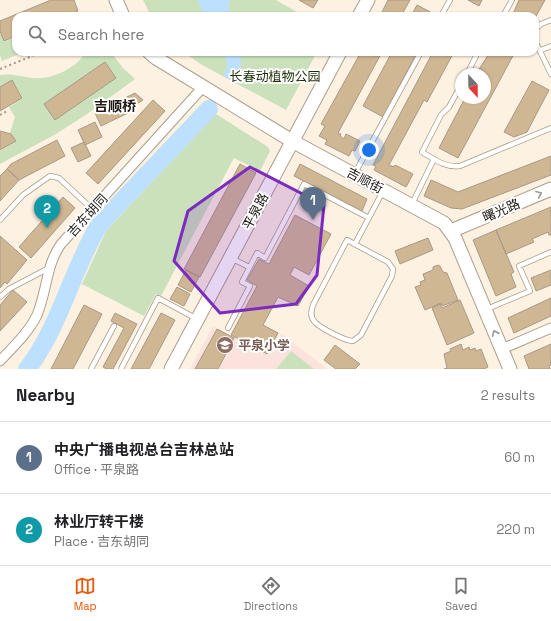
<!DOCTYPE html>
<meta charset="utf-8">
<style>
body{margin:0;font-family:"Space Grotesk","Noto Sans SC",sans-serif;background:#f6f6f6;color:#202124}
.compass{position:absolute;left:455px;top:68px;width:36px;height:36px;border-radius:50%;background:#fff;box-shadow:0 1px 3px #0004;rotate:158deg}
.you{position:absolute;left:369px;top:150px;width:14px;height:14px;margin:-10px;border:3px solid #fff;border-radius:50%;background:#1a73e8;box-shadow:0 0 0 6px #1a73e833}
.badge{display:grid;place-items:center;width:26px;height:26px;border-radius:50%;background:#ea580c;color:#fff;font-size:13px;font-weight:700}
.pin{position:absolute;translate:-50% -33px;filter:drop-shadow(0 1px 2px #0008)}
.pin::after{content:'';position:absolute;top:21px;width:14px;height:12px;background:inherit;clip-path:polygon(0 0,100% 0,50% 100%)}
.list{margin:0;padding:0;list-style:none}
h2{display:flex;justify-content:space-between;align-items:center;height:52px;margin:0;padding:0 16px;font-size:17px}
h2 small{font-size:13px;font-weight:400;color:#757577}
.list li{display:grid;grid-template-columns:26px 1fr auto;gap:12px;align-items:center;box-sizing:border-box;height:72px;padding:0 16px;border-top:1px solid #e0e0e0}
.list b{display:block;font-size:15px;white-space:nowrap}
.list p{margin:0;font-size:13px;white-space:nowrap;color:#757577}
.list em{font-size:13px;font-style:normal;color:#757577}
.icon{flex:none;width:22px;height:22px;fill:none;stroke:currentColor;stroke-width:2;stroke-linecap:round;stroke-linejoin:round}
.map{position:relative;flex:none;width:551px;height:369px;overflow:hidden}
.search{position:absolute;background:#fff;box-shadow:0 1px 3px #0004;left:12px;right:12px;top:12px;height:44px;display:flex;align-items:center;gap:10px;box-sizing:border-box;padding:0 14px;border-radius:12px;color:#757577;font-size:15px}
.sheet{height:196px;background:#fff}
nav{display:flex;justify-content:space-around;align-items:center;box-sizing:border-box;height:56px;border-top:1px solid #e0e0e0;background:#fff;font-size:11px;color:#757577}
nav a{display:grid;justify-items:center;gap:2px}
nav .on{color:#ea580c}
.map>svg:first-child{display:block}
.education{fill:#fce2dc}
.green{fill:#cbe1bc}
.water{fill:#bee0ff}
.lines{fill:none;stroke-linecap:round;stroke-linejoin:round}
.river{stroke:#bee0ff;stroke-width:18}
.building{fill:#d0b794;stroke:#a79986}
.lane-casing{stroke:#ab9e8b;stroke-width:6}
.street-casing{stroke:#ab9e8b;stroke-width:11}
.secondary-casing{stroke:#ab9e8b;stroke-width:15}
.path{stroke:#a39a8e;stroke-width:2;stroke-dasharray:2 3;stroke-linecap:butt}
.lane{stroke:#fff;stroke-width:4.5}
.street{stroke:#fff;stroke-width:9}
.secondary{stroke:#fff;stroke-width:13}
.oneway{stroke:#9a9895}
.marked{fill:#7b2cbf;fill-opacity:0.2;stroke:#7b2cbf;stroke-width:3;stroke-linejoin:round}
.labels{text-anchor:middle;stroke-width:4;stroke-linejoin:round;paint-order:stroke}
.park-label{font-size:13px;fill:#1c3007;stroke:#fff}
.street-label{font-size:13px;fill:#1f1a13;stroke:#fff}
.education-label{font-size:13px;font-weight:bold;fill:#785e54;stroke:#fff;text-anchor:start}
.neighbourhood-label{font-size:14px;font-weight:bold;fill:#1f1a13;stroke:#fff}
</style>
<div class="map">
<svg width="551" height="369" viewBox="0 0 551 369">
<rect width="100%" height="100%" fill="#fdf1e1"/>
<path class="education" d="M213 326 267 355 282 334 327 369H190Z"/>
<path class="green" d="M143 0H276L304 16H151Z
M0 33 4 42 16 37V52H24L2 61 0 55Z
M85 52H111L123 68 135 79 87 114 56 134 0 164V151L17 141 10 133 15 117 9 107 23 98 12 80 0 87V75C13 73 22 77 34 78 51 80 78 68 85 52Z
M183 52H317L286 110 202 65Z
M216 114 268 147 270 151 260 171 234 158 161 296 156 294 144 316 82 284 106 231Z
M291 351 314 369H276Z"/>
<path class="water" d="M197 0H229V16H205Z
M223 52H240L241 66 234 82 223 76 228 64Z"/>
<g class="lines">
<path class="river" d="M27 369C59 329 72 270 99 225L209 109"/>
</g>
<path class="building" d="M51 0H74L78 11 65 16H16V36L4 41 0 31V21Z
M299 0H318L313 8Z
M388 0H410L401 16H380Z
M468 0H482L479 6Z
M519 0H545L535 18V16H512Z
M417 5 436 15V16H411Z
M361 52H382L338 133 341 134 340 136 344 139 346 134 360 141 355 151 352 150 349 156 325 144 327 140 319 136 325 126 321 124Z
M392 52H417L383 117 363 106Z
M433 52H454L427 102 424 100 389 165 394 167 395 165 413 174 406 187 374 170 376 166 373 165Z
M490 52H515L458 158 439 148 465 98H485V74H478V71Z
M105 62 116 78 55 120 44 104Z
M12 80 22 98 0 111V87Z
M532 81 549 90 527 132 514 137 504 132Z
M135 93 143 100 128 109 130 112 101 126 95 113Z
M153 100 165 111 98 184 86 173Z
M95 122 102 137 85 145 78 130Z
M0 131 11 134 16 141 0 150Z
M57 140 65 156 19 180 7 169 11 164Z
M84 142 91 156 78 162 71 148Z
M551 156V175L462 209 451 208 424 196 431 180 458 192Z
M240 164 256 173 200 277 184 269Z
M300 164 367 199 362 211 294 176Z
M7 169 19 180 0 201V176Z
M63 197 75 208 31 258 19 247Z
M551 207V235H549L548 232 532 239 534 242 506 254 496 230Z
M295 215 331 234 309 275 294 267 290 275 309 286 298 306 278 297 263 325 278 333 267 354 231 335 257 286 247 280 259 259 269 264Z
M496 230 514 272 511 274 516 287 496 296 473 240Z
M0 236 27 260 7 284 5 282 0 288Z
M428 238 433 250 400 264 395 251Z
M438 265 440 266 443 272 447 273 458 300 442 306 441 303 425 310 415 287 421 285 420 282 425 280 423 274 433 270V267Z
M186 270 199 277 191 292 178 285Z
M551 270V285L536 291 531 278Z
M177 287 190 294 184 306 170 299Z
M13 290 27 302 0 331V305Z
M551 298V316L514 333 508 318Z
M460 300 474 333 447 345 432 308 440 304 442 308Z
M84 305 102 314 73 369H51Z
M115 313 137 324 113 369H107L103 367 124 328 111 321Z
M161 313 175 320 149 369H131Z
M217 329 234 338 218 369H195Z
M461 344 463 350 469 347 470 350 475 348 476 351 481 349 488 367 484 369H444L447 368 444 354 451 351 450 349Z
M551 344V365L549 366 550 369H529L524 356Z
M335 345 360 364 355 369H336L324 360Z"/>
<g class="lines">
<g class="lane-casing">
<path id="lane" d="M441 16 450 0
M503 16 512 0
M535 30 541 24 551 20
M535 41 551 74
M541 50 551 46
M467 74 478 52
M461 85 449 107 441 115 422 152C434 159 445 168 460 166L551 128
M355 173 421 52
M412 204 434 159
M0 220 23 195 50 176 59 178 92 209
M347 240 388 262 393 269 392 276 361 335 353 341C345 341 318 327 314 321 310 316 311 311 313 305Z
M355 244 383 191
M231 258 249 267
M0 297 9 289 49 268
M487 309 530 291 519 266 551 252
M228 328 250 286 242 282 257 253 265 258 304 184 369 218
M91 369 114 326
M121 369 158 298 197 319"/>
</g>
<g class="street-casing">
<path id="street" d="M502 349 551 328
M0 361C13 347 29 332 37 315 47 291 46 265 61 244L203 87"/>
</g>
<g class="secondary-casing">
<path id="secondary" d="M116 0 123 16
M359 16 368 0
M149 52 156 58 292 141 444 223 455 238 510 369
M451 231 551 189
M171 369 340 52"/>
</g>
<path class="path" d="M0 69 42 52
M0 115 7 111"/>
<use href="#lane" class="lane"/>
<use href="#street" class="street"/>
<use href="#secondary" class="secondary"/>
</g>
<defs><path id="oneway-chevron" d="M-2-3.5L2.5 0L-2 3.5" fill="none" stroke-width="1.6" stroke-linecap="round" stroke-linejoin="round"/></defs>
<g class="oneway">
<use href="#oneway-chevron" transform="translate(539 194) rotate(-23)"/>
<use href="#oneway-chevron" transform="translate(495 333) rotate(-113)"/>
</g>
<path class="marked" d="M250 167 324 205 317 275 296 304 220 313 174 261 188 211Z"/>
<defs>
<g id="school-disc" transform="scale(0.9)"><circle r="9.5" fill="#8d6e63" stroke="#fff"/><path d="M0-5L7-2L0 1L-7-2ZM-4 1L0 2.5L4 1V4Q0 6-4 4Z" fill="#fff"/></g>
</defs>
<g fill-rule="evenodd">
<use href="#school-disc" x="225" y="345"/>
</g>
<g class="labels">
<g class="park-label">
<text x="275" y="81">长春动植物公园</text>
</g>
<g class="street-label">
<text transform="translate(365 180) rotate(28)" y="5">吉顺街</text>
<text transform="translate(501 210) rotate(-23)" y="5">曙光路</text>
<text transform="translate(255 211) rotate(-62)" y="5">平泉路</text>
<text transform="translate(87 215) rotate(-48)" y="5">吉东胡同</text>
</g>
<g class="education-label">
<text x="238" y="350">平泉小学</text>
</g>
<g class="neighbourhood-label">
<text x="115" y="111">吉顺桥</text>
</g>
</g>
</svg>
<svg class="compass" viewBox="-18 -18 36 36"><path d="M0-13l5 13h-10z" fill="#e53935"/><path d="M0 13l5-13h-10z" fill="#757577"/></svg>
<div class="you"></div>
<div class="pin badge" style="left:313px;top:220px;background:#5c6f8a">1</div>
<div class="pin badge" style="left:47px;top:228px;background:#0f9aa8">2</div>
<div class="search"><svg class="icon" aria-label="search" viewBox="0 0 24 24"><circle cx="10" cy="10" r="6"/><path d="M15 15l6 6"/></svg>Search here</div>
</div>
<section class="sheet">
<h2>Nearby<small>2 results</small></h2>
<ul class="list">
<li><span class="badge" style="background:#5c6f8a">1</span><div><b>中央广播电视总台吉林总站</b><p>Office · 平泉路</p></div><em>60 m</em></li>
<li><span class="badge" style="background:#0f9aa8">2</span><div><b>林业厅转干楼</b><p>Place · 吉东胡同</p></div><em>220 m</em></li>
</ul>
</section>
<nav>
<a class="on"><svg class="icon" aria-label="map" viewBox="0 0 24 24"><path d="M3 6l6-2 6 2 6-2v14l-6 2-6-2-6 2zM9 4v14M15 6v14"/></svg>Map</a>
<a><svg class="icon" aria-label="directions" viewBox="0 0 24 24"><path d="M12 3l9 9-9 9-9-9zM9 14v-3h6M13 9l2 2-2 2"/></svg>Directions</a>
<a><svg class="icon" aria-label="saved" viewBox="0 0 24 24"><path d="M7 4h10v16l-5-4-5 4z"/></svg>Saved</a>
</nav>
